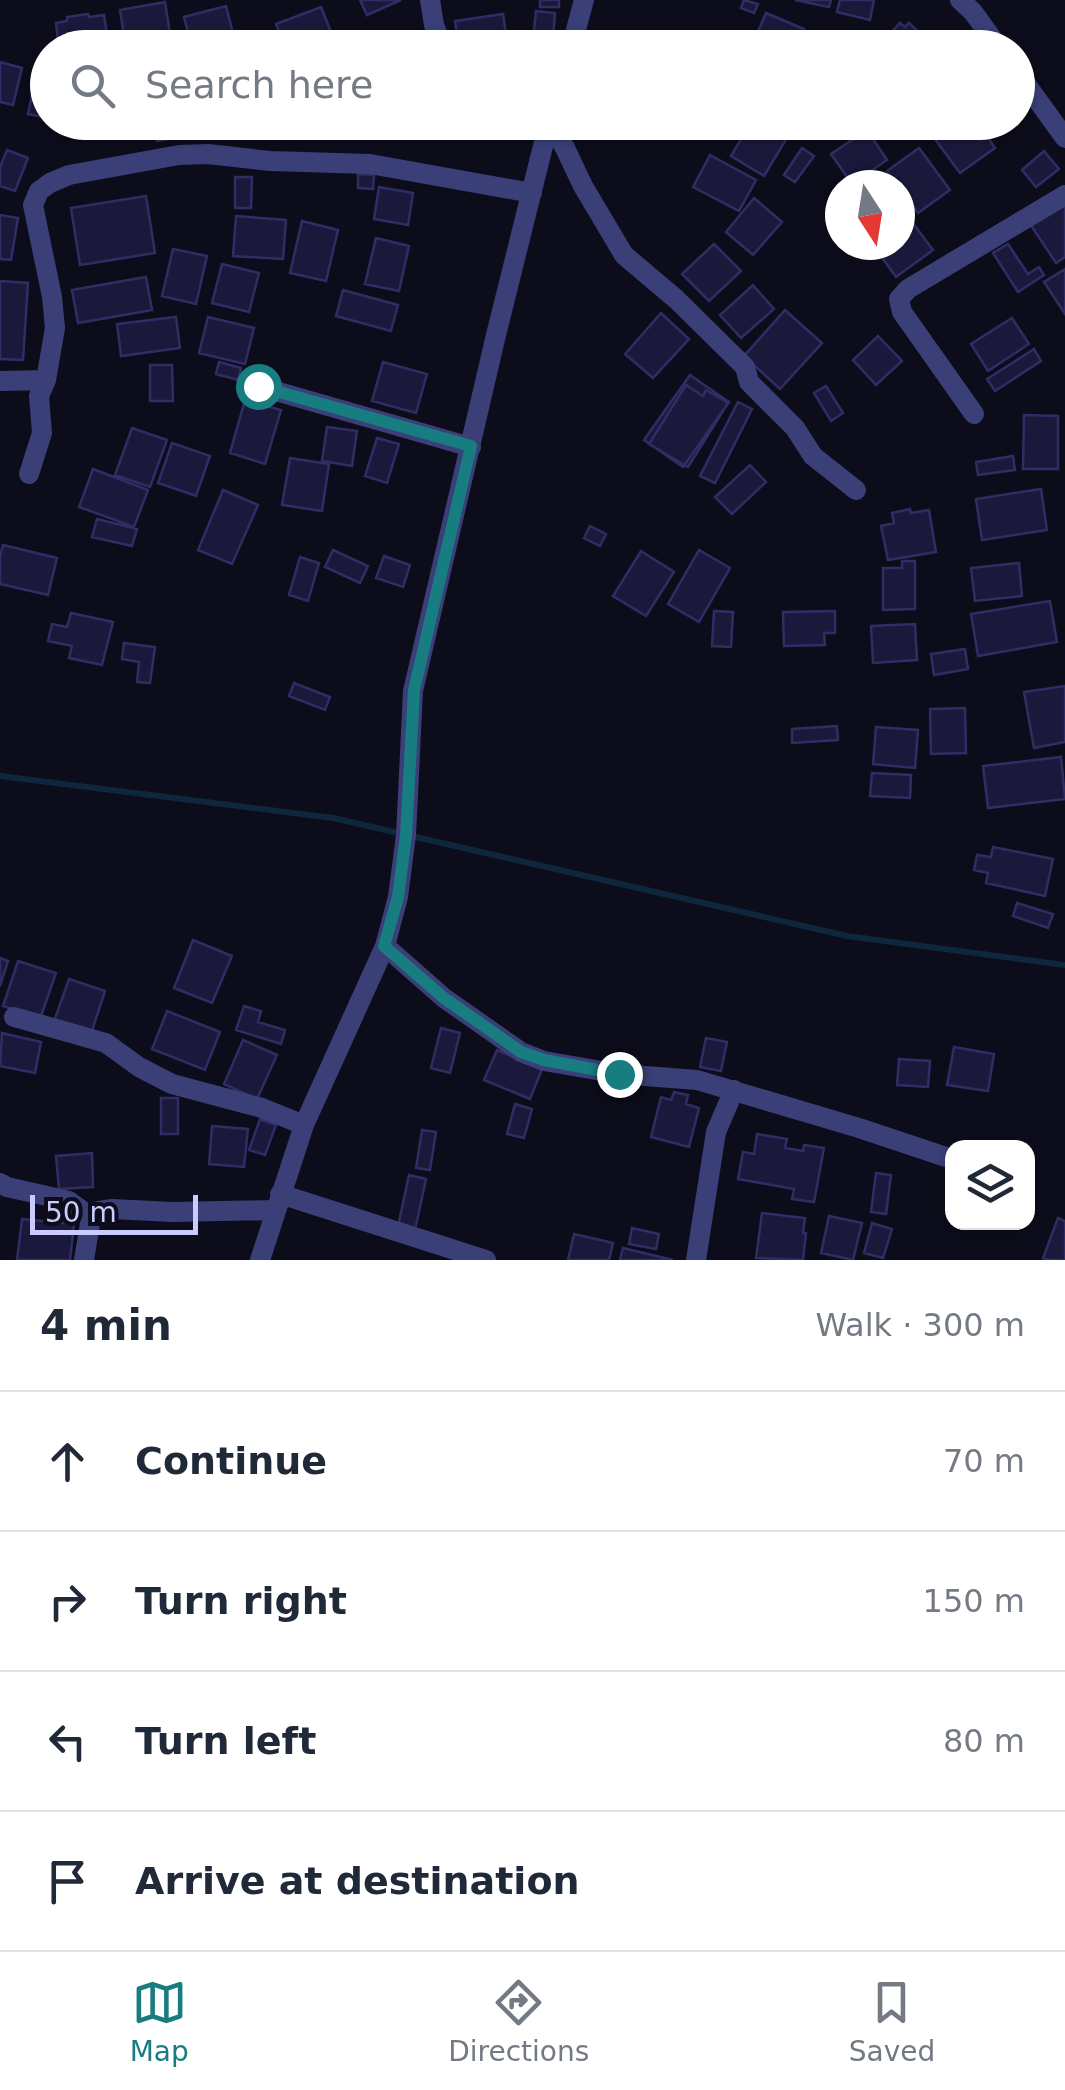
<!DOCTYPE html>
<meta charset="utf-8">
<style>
body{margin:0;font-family:"DejaVu Sans",sans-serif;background:#f2f2f3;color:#1f2937}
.controls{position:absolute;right:30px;bottom:30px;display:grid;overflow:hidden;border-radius:20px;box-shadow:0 2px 8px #0004}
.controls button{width:90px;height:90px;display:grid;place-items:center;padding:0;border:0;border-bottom:2px solid #e0e1e3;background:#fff;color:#1f2937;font:50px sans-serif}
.compass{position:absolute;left:825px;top:170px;width:90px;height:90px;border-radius:50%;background:#fff;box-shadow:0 2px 8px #0004;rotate:168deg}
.scale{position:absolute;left:30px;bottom:25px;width:168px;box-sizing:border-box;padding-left:10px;border:5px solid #c9cbfc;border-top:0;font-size:28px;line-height:35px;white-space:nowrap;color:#c9cbfc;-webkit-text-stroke:8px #0c0c1b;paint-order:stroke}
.stop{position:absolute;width:30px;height:30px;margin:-22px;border:8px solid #177d80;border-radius:50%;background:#fff}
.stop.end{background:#177d80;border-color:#fff;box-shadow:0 2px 10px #0008}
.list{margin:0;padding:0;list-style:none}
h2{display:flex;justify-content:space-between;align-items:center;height:130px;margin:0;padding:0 40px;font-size:42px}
h2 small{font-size:32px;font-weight:400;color:#747a83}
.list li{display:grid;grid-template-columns:65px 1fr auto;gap:30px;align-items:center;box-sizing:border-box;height:140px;padding:0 40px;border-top:2px solid #e0e1e3}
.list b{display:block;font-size:38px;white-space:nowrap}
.list em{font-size:32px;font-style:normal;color:#747a83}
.icon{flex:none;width:55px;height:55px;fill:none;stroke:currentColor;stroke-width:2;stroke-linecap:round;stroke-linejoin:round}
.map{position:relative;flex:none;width:1065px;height:1260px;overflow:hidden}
.search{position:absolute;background:#fff;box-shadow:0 2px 8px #0004;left:30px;right:30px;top:30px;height:110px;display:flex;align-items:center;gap:25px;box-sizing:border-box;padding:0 35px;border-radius:55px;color:#747a83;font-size:38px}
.sheet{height:690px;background:#fff}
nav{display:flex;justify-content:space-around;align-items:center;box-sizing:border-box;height:140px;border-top:2px solid #e0e1e3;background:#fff;font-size:28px;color:#747a83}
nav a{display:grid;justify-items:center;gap:5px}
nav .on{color:#177d80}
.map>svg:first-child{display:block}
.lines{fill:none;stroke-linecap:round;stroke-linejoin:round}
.stream{stroke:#0e273d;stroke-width:6}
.building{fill:#1b193b;stroke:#302d65;stroke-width:2.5}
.minor{stroke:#3a4077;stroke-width:20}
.route{stroke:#177d80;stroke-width:12}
</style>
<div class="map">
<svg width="1065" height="1260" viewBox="0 0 1065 1260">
<rect width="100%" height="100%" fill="#0c0c1b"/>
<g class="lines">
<path class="stream" d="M0 776 333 818 847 936 1065 965"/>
</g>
<path class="building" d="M360 0H401L367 15Z
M540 0H559V7H540Z
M744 0 758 4 754 13 741 8Z
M795 0H831L829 7Z
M840 0H874L870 20 837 12Z
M165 2 172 46 126 48 120 10Z
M226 6 236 45 192 48 184 17Z
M321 7 335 42 320 48H286L276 24Z
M536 11 555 13 552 48H532Z
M766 13 804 29 796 48H751Z
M88 14 89 17 104 15 109 48H59L56 23 67 21V17Z
M503 14 508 48H459L455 21Z
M900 23 905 27 909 23 936 48H877Z
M0 62 22 68 13 105 0 102Z
M36 77 48 79V118L28 114Z
M154 122H200L202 133 157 141Z
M751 122H772L790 133 764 176 731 156Z
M798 122H813L800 139 791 131Z
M977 122 995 148 960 173 923 123Z
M867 130 887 160 852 184 831 154Z
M802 148 814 156 795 182 784 175Z
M919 148 950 190 918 213 900 188V185H898L887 171Z
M7 150 28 158 15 191 0 186V167Z
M1044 151 1059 169 1036 187 1022 170Z
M710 155 756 180 739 211 693 187Z
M358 174 374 175 373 189 358 188Z
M235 177H252L251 208H235Z
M379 187 413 193 408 225 374 219Z
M146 196 155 253 80 265 71 208Z
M754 198 782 222 753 255 726 232Z
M1065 201V257L1056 263 1030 224Z
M900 206 933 250 896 277 873 245H900Z
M0 215 18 218 11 260 0 259Z
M236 216 286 220 283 259 233 256Z
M302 221 338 230 326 281 290 273Z
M376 238 409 246 399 291 365 284Z
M714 244 741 271 709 301 682 274Z
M1008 244 1028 274 1039 267 1044 275 1018 292 993 253Z
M173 249 207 256 196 304 162 296Z
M222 264 259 273 249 312 212 303Z
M1065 269V314L1044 282Z
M146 277 152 310 78 323 72 290Z
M0 281 28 283 23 360 0 359Z
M753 285 774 309 741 338 720 315Z
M343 290 398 305 391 331 336 316Z
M785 310 822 343 780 389 744 356Z
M661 313 689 339 653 378 625 354Z
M176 317 180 348 121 356 117 324Z
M208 317 254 328 245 364 199 353Z
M1012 318 1029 344 988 371 971 344Z
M878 336 902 361 876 385 853 360Z
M1034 349 1041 361 995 391 987 379Z
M219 362 241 368 238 380 216 374Z
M383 362 427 374 416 413 372 401Z
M150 365H172L173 401H150Z
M690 375 729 402 683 467 644 440Z
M686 385 703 396 706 390 728 403 688 467 649 444Z
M826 386 843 413 831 421 814 393Z
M245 400 281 410 265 464 230 453Z
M738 402 752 409 715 483 700 476Z
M1024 415 1058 416V469H1023Z
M327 427 357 431 352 466 322 461Z
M132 428 167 440 150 487 115 475Z
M377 438 399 444 387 483 365 476Z
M172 443 210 456 196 496 158 483Z
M1013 456 1015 470 978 475 976 462Z
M290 458 329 464 322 511 282 505Z
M750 465 766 482 732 514 715 497Z
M93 469 148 490 134 527 79 507Z
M1041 489 1047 530 982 540 976 499Z
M223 490 258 505 232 564 198 550Z
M910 509 911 513 929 510 936 552 888 560 881 526 894 523 892 513Z
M97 519 137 529 132 546 92 537Z
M590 526 606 534 600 546 584 538Z
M3 545 57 558 48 595 0 584V556Z
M333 550 368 566 360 583 325 567Z
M699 550 730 568 699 622 668 604Z
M641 551 674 572 646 616 613 596Z
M384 556 410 565 403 587 376 578Z
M300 557 319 563 308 601 289 595Z
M902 561H915V609L883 610V568H902Z
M1019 563 1022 596 975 601 971 568Z
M1050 601 1057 642 978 656 971 614Z
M714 611 733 612 731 647 712 646Z
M835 611V633H824L825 645 784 646 783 612Z
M71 613 113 622 102 665 69 658 72 646 48 641 52 624 67 627Z
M915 624 917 660 873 663 871 626Z
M124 643 155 647 150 683 137 682 139 662 122 659Z
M965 649 968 669 934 675 931 654Z
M294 683 330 697 325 710 289 696Z
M1065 686V742L1034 748 1024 692Z
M965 708 966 753 931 754 930 709Z
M837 726 838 740 792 743V729Z
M876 727 918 730 915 768 873 764Z
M1061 757 1065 799 988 808 983 766Z
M872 773 911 775 910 798 870 796Z
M993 847 1053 859 1045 896 986 883 988 873 974 870 977 855 991 857Z
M1017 903 1053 914 1048 928 1013 916Z
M193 940 232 956 212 1003 174 988Z
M0 958 8 961 0 986Z
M18 961 56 973 40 1019 3 1006Z
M69 979 105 991 90 1037 53 1024Z
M244 1006 261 1011 258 1022 285 1030 281 1044 236 1030Z
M167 1011 220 1032 205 1070 152 1049Z
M441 1028 460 1033 450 1073 431 1068Z
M2 1033 41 1042 35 1073 0 1066Z
M706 1038 727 1042 721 1071 700 1067Z
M243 1040 277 1055 257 1099 224 1084Z
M954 1047 994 1054 988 1091 947 1085Z
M497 1050 542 1069 530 1099 484 1080Z
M899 1059 930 1061 928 1087 897 1085Z
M674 1092 688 1095 686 1104 699 1108 689 1147 651 1137 661 1097 671 1100Z
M161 1098H178V1134H161Z
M515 1104 532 1109 524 1138 507 1134Z
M260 1119 276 1125 265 1155 249 1150Z
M212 1126 248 1129 244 1167 209 1164Z
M422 1130 436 1132 430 1170 416 1168Z
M757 1134 787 1139 785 1148 803 1151 804 1145 824 1148 814 1202 792 1199 794 1189 738 1179 743 1152 754 1154Z
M92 1153 93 1187 59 1189 56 1156Z
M876 1173 891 1175 886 1214 871 1212Z
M409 1175 426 1179 414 1235 397 1231Z
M762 1213 805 1218 803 1233H806L803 1260 756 1258Z
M829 1216 862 1223 853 1260 821 1253Z
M1058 1218 1065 1221V1260H1048L1043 1258Z
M22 1219 74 1224 70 1260H17Z
M872 1223 892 1229 883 1258 864 1253Z
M632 1228 659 1234 656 1249 629 1244Z
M574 1234 613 1243 609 1260H568Z
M623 1248 673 1260H620Z"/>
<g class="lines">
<path class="minor" d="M430 0 434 25 443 48
M960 0 973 12 999 48
M571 48 584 0
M1018 73 1065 138
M550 122 565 148 583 186 624 255 676 299 745 367 749 382 795 428 813 456 856 490
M0 381 46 380
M258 386 471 447
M974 414 902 312 899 299 908 289 1065 195
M29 474 42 433 39 396 46 380 55 328 52 297 33 205 39 191 50 183 69 175 179 155 208 154 270 161 370 164 532 193
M385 946 444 998 521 1052 544 1061 619 1074 697 1080 859 1128 952 1159
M14 1017 106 1043 139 1067 172 1084 262 1108 304 1125
M0 1183 7 1187 69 1201 91 1217
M280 1194 486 1260
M84 1260 91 1217 99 1211 112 1209 173 1212 274 1210
M260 1260 304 1125 385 946 398 897 406 835 413 691 496 335 549 122
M696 1260 716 1132 734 1090"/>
</g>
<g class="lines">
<path class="route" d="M258 386 471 446 414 690 406 835 398 897 384 946 444 998 521 1052 544 1060 619 1074"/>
</g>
</svg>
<div class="controls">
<button><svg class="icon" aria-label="layers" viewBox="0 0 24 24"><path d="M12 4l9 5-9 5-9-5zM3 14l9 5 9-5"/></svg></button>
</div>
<svg class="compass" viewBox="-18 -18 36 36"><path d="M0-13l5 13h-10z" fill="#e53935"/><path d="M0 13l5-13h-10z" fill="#747a83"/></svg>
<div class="scale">50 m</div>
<div class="stop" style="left:258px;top:386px"></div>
<div class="stop end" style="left:619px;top:1074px"></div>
<div class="search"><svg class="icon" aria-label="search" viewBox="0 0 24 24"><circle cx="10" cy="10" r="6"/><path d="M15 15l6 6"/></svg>Search here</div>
</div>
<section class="sheet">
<h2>4 min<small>Walk · 300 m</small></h2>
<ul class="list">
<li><svg class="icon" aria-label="ahead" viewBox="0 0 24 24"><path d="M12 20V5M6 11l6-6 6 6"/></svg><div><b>Continue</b></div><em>70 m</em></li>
<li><svg class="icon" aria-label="right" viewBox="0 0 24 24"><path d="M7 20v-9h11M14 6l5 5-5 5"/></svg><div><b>Turn right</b></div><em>150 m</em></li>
<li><svg class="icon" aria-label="left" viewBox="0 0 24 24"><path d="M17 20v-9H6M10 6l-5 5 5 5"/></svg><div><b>Turn left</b></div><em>80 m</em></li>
<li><svg class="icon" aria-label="arrive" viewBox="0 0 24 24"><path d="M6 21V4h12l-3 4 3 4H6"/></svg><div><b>Arrive at destination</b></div></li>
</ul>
</section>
<nav>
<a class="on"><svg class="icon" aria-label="map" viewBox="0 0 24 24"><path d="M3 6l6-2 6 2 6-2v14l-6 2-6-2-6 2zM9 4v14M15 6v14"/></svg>Map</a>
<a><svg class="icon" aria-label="directions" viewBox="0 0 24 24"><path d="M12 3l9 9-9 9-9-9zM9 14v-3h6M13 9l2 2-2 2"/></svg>Directions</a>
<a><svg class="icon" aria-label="saved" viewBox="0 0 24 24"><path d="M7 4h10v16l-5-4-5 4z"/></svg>Saved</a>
</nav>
